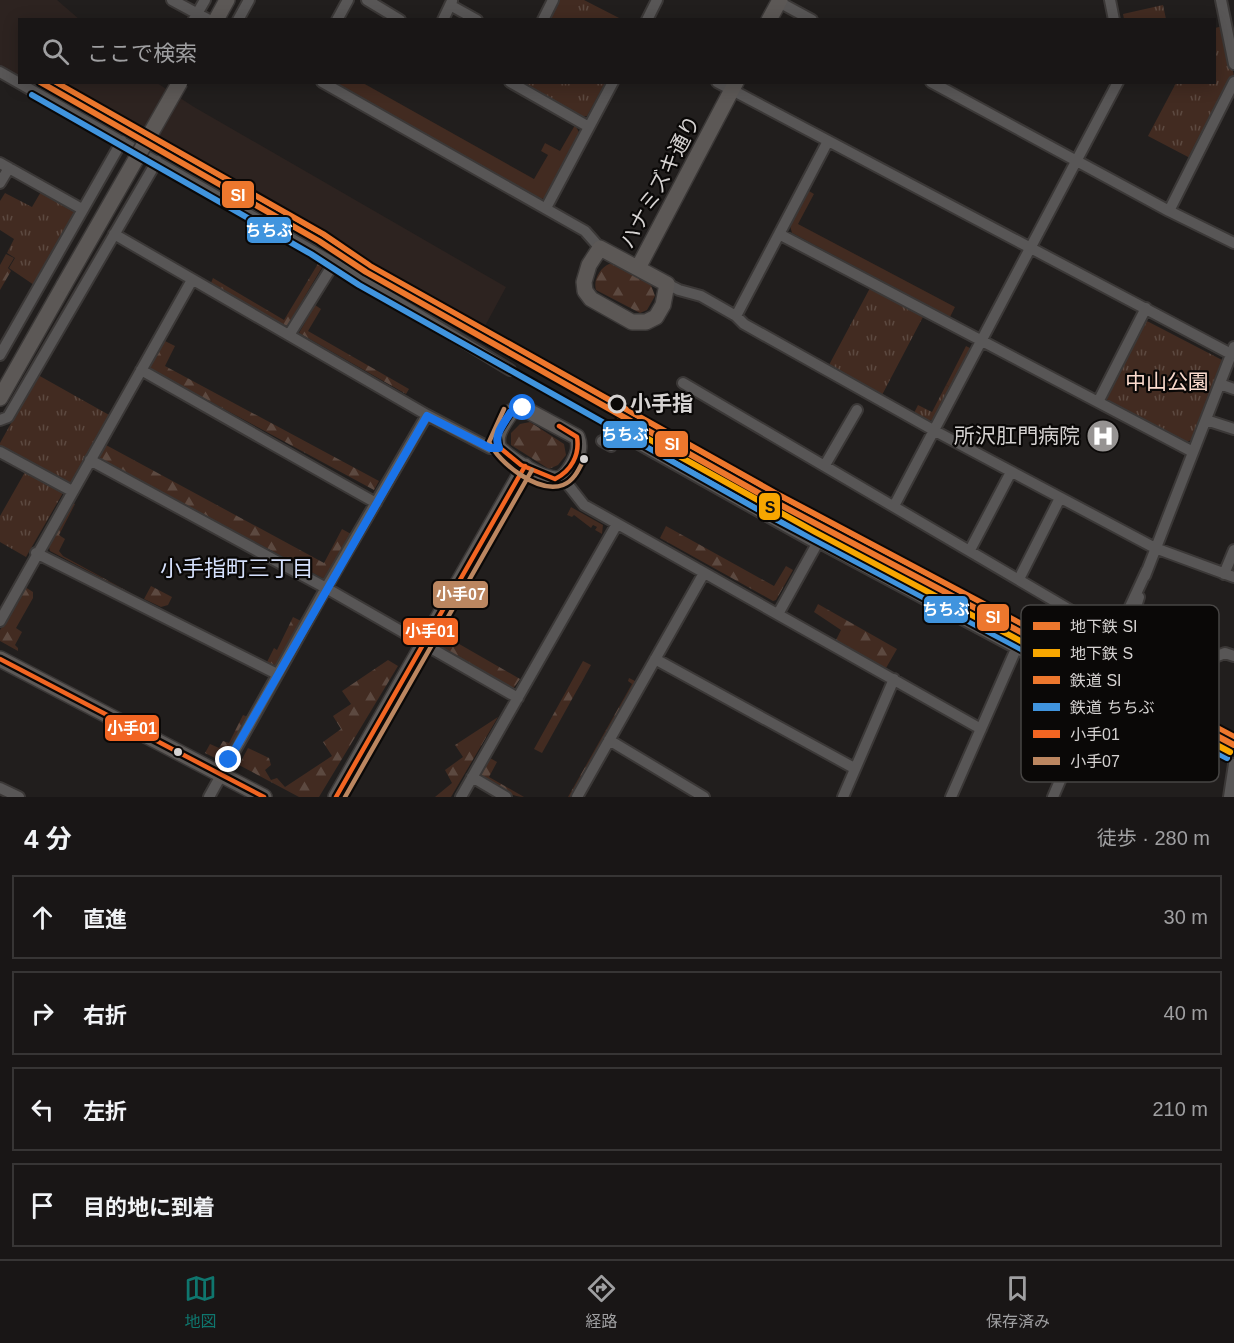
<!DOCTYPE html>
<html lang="ja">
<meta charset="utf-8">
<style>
body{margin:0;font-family:Arial,"Noto Sans JP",sans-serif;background:#262323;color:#f1f3f6}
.stop{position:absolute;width:18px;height:18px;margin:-14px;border:4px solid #1a73e8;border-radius:50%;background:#fff}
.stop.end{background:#1a73e8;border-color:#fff;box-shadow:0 2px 6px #0008}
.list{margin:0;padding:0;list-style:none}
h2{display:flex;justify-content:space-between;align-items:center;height:78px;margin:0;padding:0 24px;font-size:26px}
h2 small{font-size:20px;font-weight:400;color:#9f9fa1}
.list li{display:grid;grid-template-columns:39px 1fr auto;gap:18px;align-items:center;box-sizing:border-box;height:84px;margin:0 12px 12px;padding:0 12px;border:2px solid #373535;border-radius:0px}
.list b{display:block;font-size:22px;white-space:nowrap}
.list em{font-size:20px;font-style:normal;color:#9f9fa1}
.icon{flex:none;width:33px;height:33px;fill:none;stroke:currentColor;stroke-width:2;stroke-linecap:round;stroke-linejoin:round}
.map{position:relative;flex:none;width:1234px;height:797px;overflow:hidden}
.search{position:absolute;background:#191616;box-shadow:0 3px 15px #0003;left:18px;right:18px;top:18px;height:66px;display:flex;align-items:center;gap:15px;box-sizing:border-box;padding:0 21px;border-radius:0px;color:#9f9fa1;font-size:22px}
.sheet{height:462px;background:#191616}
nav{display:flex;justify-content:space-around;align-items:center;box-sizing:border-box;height:84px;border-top:2px solid #373535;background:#191616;font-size:16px;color:#9f9fa1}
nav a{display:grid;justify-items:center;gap:3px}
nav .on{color:#0f766e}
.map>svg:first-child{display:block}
.built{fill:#2d2320}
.green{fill:#422b21}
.forest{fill:url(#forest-firs)}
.park{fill:url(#park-tufts)}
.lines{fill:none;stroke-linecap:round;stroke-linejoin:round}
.street-tunnel{stroke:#3c3938;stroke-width:10;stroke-dasharray:10 5;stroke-linecap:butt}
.street-casing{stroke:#3b3837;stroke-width:14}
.secondary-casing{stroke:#3b3837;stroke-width:18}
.street{stroke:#585656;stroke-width:10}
.secondary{stroke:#5c5856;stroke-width:15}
.secondary-bridge-casing{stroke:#3b3837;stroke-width:18;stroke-linecap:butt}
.secondary-bridge{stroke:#5c5856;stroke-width:15}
.bus-1-casing{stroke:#0a0807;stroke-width:9}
.bus-2-casing{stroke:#0a0807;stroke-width:9}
.bus-1{stroke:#f26522;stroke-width:4.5}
.bus-2{stroke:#bb8660;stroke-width:4.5}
.rail-1-casing{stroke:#0a0807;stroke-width:10}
.rail-2-casing{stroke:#0a0807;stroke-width:10}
.rail-1{stroke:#ed772d;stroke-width:6}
.rail-2{stroke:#4094de;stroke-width:6}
.metro-1-casing{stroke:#0a0807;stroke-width:10}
.metro-2-casing{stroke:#0a0807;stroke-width:10}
.metro-1{stroke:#ed772d;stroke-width:6}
.metro-2{stroke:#f7a600;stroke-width:6}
.route{stroke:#1a73e8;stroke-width:8}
.stop-dot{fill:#0a0807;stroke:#d5d2d1;stroke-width:3}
.bus-dot{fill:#d5d2d1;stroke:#0a0807;stroke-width:2}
.labels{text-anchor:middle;stroke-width:4.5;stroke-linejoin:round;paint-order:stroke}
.street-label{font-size:21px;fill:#d5d2d1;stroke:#0a0807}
.park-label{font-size:21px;fill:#fbdbce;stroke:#0a0807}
.stop-label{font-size:21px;font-weight:bold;fill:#d5d2d1;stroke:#0a0807;text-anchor:start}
.poi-label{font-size:21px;fill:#d5d2d1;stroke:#0a0807;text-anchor:end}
.neighbourhood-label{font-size:22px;fill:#d6e1fd;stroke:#0a0807}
.key{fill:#0a0807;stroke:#474544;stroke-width:1.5}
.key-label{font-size:16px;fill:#d5d2d1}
.line-badge{stroke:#0a0807;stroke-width:2}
.badge-label{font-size:16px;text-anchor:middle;font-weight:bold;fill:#fff}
.pale-badge-label{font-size:16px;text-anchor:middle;font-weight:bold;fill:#111}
</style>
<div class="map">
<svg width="1234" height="797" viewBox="0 0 1234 797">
<defs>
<pattern id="forest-firs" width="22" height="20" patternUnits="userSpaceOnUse" patternTransform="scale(1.5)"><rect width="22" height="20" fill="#422b21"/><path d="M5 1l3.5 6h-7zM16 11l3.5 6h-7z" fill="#5c4940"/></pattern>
<pattern id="park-tufts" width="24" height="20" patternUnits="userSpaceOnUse" patternTransform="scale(1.5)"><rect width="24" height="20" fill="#422b21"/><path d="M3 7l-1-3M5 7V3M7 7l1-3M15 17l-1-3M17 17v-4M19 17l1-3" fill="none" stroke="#5c4940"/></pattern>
</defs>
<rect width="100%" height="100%" fill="#211e1d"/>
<path class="built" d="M0 0H57L79 19 20 20 19 79 0 68Z
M25 83H157L194 107 506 287 478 339 288 227 229 199Z"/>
<path class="green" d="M334 83H363L534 179 548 155 541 151 545 143 560 151 575 125 579 132 545 198 538 200Z
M809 191 814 194 798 224 955 307 950 317 792 233 790 226Z
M966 346 972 349 952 388 946 385Z
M571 507 603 525 602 534 595 530 597 527 593 525 591 528 574 515 572 517 567 515Z"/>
<path class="forest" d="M6 254 14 258 8 268 11 271 0 290V265Z
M319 262 324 264 286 328 211 283 213 278 284 320Z
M609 264H615L651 285 655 296 647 310 640 313 596 290C593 280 600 268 609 264Z
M315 305 321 309 308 331 409 389 406 394 299 333Z
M161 339 175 346 165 366 379 481 374 490 146 367Z
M530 422 564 444 566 455 558 465 549 469 511 445V433L520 424Z
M106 445 324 563 342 529 351 534 326 580 99 458Z
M70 501 75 504 59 535 65 539 59 551 63 556 140 598 50 551 48 544Z
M666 526 774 586 786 566 793 570 776 600 773 601 660 538Z
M151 586 172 597 168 605 161 607 144 599Z
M25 587 33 592V598L16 628 22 632 15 645 18 648V651L0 641V630Z
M818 604 897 649 886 668 836 640 841 630 814 612Z
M293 617 301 621 279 667 267 662 274 648 277 650Z
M447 637 520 679 513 689 440 648Z
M388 660 398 666 319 797H299L239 765 248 748 269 758 271 765 265 770 271 780 277 778 285 787 332 756 323 742 341 729 333 716 351 704 342 691Z
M583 661 591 665 542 753 534 749Z
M629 678 637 682 572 797H568L632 684 628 681Z
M243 715 248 717 225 763 205 753 210 744 219 748 223 741 229 743Z
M498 717 451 797H435L452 783 445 770 463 757 455 745Z
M490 758 497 762 489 777 524 797C511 797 487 785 481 774Z"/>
<path class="park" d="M560 0H584L621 19H550Z
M1163 5 1166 19H1124L1123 14Z
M1223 26 1234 76 1190 158 1148 136 1176 83 1214 82 1215 28Z
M522 83H605L587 116 582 117Z
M42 190 76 210 34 285 9 268 15 258 7 253 14 239 0 230V201L5 193 32 207Z
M870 288 923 317 882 395 829 365Z
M1145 320 1224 361 1193 439 1187 442 1107 400 1105 396Z
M38 375 111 416 71 487 0 447V443Z
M946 385 952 388 935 419 929 421 914 413 918 405 932 412Z
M25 472 63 493 26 557 0 542V516Z"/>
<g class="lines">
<path class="street-tunnel" d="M614 440 618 432 626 437"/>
<g class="street-casing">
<path id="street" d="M172 0 209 20
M367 0 400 20
M1110 0 1114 20
M1221 0 1234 64
M779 2 812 20
M450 5 477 20
M194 19 205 0
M238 20 249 0
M337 20 348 0
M443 20 452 1
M543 20 553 0
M647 20 657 0
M0 72 334 263 510 370
M322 82 585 231 600 248
M510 82 589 127
M717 82 1231 354
M931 82 1169 211 1234 243
M0 163 82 209
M0 183 9 168
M546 208 613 82
M1169 211 1234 82
M114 234 427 415 490 448H499
M779 234 1193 452
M667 284 679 290 701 296 736 316 828 141
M736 316 744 324 935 431 1155 548 1234 577
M289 335 334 263
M0 355 122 141
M141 370 376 503
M683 383 1116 637 1147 570
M1220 384 1234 389
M1098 402 1146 308
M0 420 8 417 157 161
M1206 420 1234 429
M626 437 817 544
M602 441 611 446 614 440
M0 452 72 491
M90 460 326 588 518 698
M825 465 857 410
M562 477 584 505 981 729
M894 506 1118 82
M970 550 1011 472
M36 553 277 674
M1224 574 1234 550
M1145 576 1234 347
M1019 579 1060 498
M778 614 818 542 1087 686 1072 744
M0 621 192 280
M1129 634 1207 660 1225 653 1234 656
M655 659 854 768
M609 740 704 797
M472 777 506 797
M0 788 19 797
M209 797 326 588 427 415
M461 797 617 524
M577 797 704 573
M843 797 894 679
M951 797 1016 649
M1053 797 1068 762 1117 667 1139 597
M1229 797 1234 764"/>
</g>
<g class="secondary-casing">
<path id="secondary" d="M216 20 227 0
M769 20 780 0
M600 248 667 284 663 305 656 317 646 322H632L591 299 585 291 584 282 589 265Z
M638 268 736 82
M0 398 64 285
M523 408 577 437C581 447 578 454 573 464 570 469 567 475 561 478 547 484 509 458 499 448 493 435 504 423 511 412Z
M0 659 264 797
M336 797 525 466"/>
</g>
<use href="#street" class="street"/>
<use href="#secondary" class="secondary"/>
<g class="secondary-bridge-casing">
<path id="secondary-bridge" d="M64 285 180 82"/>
</g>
<use href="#secondary-bridge" class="secondary-bridge"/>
<g class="bus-1-casing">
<path id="bus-1" d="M511 412 497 434 499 447 521 465 555 479C571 471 580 455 577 437L559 426
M0 659 264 797
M336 797 525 466"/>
</g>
<g class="bus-2-casing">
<path id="bus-2" d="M504 409 489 442C499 463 538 494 563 485 574 481 579 469 584 459
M345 797 532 470"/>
</g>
<use href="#bus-1" class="bus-1"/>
<use href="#bus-2" class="bus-2"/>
<g class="rail-1-casing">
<path id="rail-1" d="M55 82 323 234 370 266 777 494 1234 737"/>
</g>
<g class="rail-2-casing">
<path id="rail-2" d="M32 95 311 254 359 285 766 514 1227 758"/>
</g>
<use href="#rail-1" class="rail-1"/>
<use href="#rail-2" class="rail-2"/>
<g class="metro-1-casing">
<path id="metro-1" d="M40 82 319 241 366 272 773 501 1234 745"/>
</g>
<g class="metro-2-casing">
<path id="metro-2" d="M618 422 815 532 1230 752"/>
</g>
<use href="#metro-1" class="metro-1"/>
<use href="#metro-2" class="metro-2"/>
</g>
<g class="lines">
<path class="route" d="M229 760 427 416 490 448H499C493 435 504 423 511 412L523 408"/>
</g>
<defs>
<g id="hospital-disc" transform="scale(1.725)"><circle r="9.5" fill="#969392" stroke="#0a0807"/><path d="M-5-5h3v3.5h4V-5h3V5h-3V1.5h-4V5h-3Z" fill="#fff"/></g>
</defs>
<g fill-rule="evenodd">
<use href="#hospital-disc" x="1103" y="436"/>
</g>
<circle class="stop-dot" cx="617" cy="404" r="8"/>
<g class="bus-dot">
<circle cx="584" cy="459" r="5"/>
<circle cx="178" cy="752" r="5"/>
</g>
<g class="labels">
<g class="street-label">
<text transform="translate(660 182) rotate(-62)" y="7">ハナミズキ通り</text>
</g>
<g class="park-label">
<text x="1167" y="389">中山公園</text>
</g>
<g class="stop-label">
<text x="630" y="411">小手指</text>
</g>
<g class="poi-label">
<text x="1080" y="443">所沢肛門病院</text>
</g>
<g class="neighbourhood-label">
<text x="237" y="576">小手指町三丁目</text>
</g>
</g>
<rect x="1021" y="605" width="198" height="177" rx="9" class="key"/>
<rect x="1033" y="622" width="27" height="8" fill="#ed772d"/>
<rect x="1033" y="649" width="27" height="8" fill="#f7a600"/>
<rect x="1033" y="676" width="27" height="8" fill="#ed772d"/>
<rect x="1033" y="703" width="27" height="8" fill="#4094de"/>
<rect x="1033" y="730" width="27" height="8" fill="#f26522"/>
<rect x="1033" y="757" width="27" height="8" fill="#bb8660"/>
<g class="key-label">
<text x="1070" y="632">地下鉄 SI</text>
<text x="1070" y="659">地下鉄 S</text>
<text x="1070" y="686">鉄道 SI</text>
<text x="1070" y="713">鉄道 ちちぶ</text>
<text x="1070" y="740">小手01</text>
<text x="1070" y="767">小手07</text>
</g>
<g class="line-badge">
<rect x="221" y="180" width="34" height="29" rx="6" fill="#ed772d"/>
<rect x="246" y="216" width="46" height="28" rx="6" fill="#4094de"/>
<rect x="602" y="420" width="46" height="29" rx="6" fill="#4094de"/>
<rect x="654" y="430" width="35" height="28" rx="6" fill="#ed772d"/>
<rect x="758" y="492" width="23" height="29" rx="6" fill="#f7a600"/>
<rect x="432" y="580" width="57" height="29" rx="6" fill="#bb8660"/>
<rect x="923" y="595" width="46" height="29" rx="6" fill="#4094de"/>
<rect x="976" y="603" width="34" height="29" rx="6" fill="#ed772d"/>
<rect x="402" y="617" width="57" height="29" rx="6" fill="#f26522"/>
<rect x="104" y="714" width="56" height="28" rx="6" fill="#f26522"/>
</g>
<g class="badge-label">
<text x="238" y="201">SI</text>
<text x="269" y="236">ちちぶ</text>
<text x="625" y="440">ちちぶ</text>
<text x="672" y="450">SI</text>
<text x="461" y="600">小手07</text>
<text x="946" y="615">ちちぶ</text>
<text x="993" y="623">SI</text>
<text x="430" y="637">小手01</text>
<text x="132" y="734">小手01</text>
</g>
<g class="pale-badge-label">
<text x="770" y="513">S</text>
</g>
</svg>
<div class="stop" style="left:523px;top:408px"></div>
<div class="stop end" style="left:229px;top:760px"></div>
<div class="search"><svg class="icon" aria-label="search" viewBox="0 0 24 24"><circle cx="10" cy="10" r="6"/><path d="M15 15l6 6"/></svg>ここで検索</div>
</div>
<section class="sheet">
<h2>4 分<small>徒歩 · 280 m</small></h2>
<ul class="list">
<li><svg class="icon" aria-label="ahead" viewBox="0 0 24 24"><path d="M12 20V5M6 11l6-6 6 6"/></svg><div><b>直進</b></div><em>30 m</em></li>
<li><svg class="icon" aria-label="right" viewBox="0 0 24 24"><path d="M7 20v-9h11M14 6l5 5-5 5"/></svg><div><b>右折</b></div><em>40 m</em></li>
<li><svg class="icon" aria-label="left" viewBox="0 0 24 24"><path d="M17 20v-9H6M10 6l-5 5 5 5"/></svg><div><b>左折</b></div><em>210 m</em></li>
<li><svg class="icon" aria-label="arrive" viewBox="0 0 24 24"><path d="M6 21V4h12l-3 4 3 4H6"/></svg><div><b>目的地に到着</b></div></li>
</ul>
</section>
<nav>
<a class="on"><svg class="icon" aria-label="map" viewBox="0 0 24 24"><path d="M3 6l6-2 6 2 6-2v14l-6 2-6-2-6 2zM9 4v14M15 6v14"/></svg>地図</a>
<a><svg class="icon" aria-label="directions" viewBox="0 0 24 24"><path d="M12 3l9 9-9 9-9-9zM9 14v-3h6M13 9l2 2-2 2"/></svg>経路</a>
<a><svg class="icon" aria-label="saved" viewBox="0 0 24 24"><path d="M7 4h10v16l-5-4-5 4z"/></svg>保存済み</a>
</nav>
